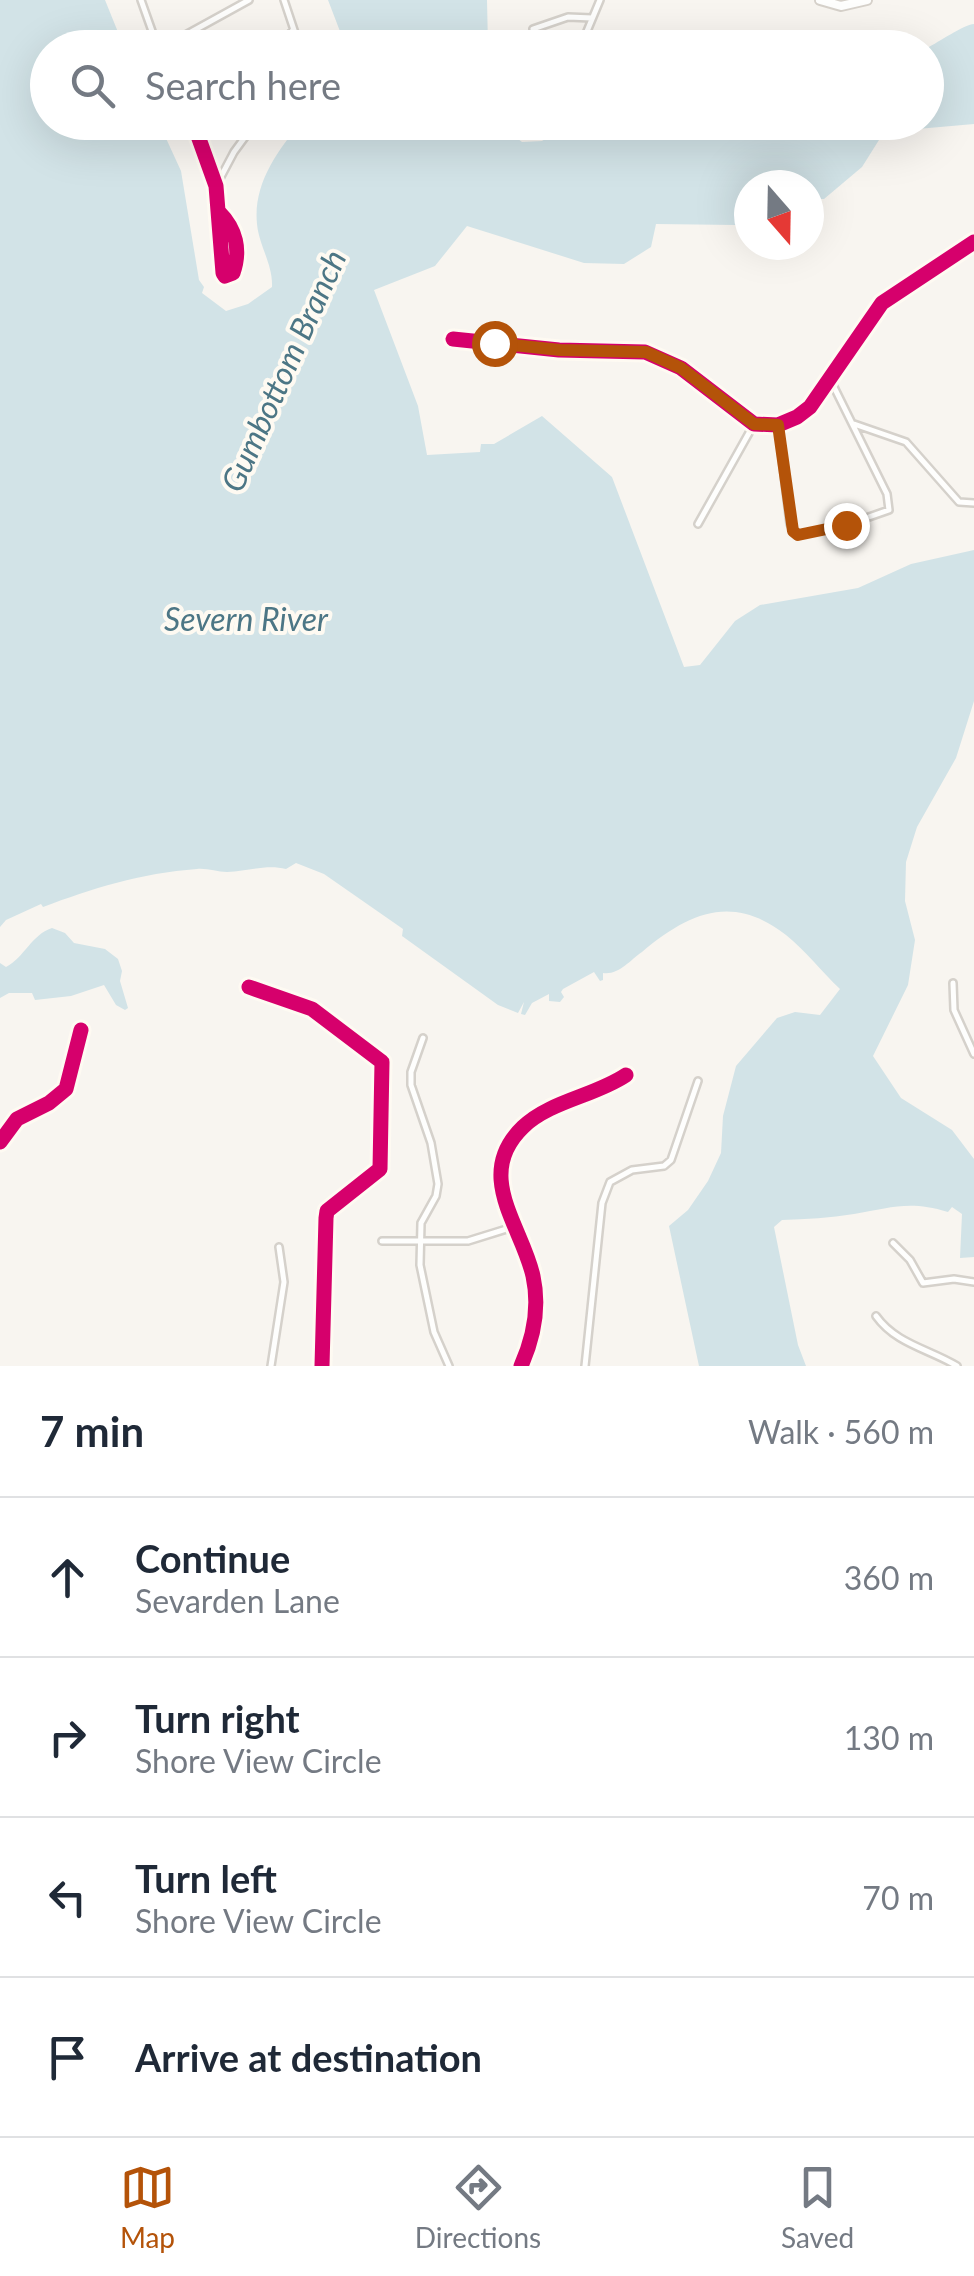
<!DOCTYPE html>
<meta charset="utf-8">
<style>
body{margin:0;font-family:Lato,sans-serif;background:#f6f6f7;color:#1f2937}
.compass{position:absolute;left:734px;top:170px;width:90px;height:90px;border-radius:50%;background:#fff;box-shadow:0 10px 40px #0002;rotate:160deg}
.stop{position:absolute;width:30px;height:30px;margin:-22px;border:8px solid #b45309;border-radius:50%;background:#fff}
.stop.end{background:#b45309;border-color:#fff;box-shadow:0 2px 10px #0008}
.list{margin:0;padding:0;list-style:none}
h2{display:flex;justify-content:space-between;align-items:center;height:130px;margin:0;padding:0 40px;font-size:42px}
h2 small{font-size:32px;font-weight:400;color:#747a83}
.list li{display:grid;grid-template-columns:65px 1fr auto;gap:30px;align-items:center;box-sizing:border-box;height:160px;padding:0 40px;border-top:2px solid #e0e1e3}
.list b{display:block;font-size:38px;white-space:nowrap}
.list p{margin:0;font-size:32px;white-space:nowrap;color:#747a83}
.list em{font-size:32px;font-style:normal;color:#747a83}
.icon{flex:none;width:55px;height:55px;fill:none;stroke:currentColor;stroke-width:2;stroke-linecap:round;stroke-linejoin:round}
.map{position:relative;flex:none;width:974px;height:1366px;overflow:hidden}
.search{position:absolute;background:#fff;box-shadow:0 10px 40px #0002;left:30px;right:30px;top:30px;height:110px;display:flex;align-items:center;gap:25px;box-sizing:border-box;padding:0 35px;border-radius:55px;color:#747a83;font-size:38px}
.sheet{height:770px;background:#fff}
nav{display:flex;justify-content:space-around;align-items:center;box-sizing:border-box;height:140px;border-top:2px solid #e0e1e3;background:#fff;font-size:28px;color:#747a83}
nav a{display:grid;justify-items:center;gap:5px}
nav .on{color:#b45309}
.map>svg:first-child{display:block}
.water{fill:#d2e3e7}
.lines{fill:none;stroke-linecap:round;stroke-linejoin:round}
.street-casing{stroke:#d5d1cb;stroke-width:10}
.secondary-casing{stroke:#d6d1ca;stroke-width:12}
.street{stroke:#fefefd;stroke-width:5}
.secondary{stroke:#fefefd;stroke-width:8}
.cycleway-casing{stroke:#fefaf2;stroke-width:21}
.cycleway{stroke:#d6006c;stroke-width:15}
.route{stroke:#b45309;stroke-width:12}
.labels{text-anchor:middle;stroke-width:8;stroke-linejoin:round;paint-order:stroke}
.water-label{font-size:32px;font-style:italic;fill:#4c7685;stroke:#fefaf2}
</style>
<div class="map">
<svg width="974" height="1366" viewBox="0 0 974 1366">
<rect width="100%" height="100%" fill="#f8f5f0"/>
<path class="water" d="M0 0H105L124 47 48 48V122L159 123 181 171 199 280 204 287 202 293 226 311 248 304 272 287C273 264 259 246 257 224 253 184 277 152 300 123H498L522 142 542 141 569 123 926 122 927 48C939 42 963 25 974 24V124L906 130 879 140 862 167 824 199H809V185H749V219L736 225 656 224 651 247 624 264 584 263 467 226 435 266 374 290 418 406 427 455 480 452 481 444H494L542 416 612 477 684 667 700 665 735 621 760 605 858 588 911 564 974 550V701L956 758 917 827 906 862 905 901 915 940 908 985 873 1056 901 1098 952 1130 974 1159V1257L960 1258 962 1214 952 1207 948 1212C909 1200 891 1208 854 1214 830 1218 806 1219 782 1220L774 1227 798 1345 806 1366H699L669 1226 688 1210 708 1181 721 1153 723 1116 736 1066 777 1018 795 1012 820 1015 840 989C822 972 805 950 786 935 732 893 689 913 642 952 629 961 619 975 603 973V980L600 981 594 972 563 989 561 992 564 997 560 1002 549 1001V994L532 1003 525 1015 521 1014 524 1002 518 1013 498 1005 402 936 403 929 324 874 296 863 286 869C267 864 249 871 227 872 217 872 207 868 197 869 141 873 91 889 43 907L41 904 6 920 0 927Z
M328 0H487L488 47H346Z
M52 928 65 933 74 943 105 949 118 959 122 971 120 981 128 1008 125 1010 116 1005 104 985 71 996 35 1000 32 993H9L0 998V963L6 967C25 957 31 935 52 928Z"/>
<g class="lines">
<g class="street-casing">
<path id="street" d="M141 0 158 48
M284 0 298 42 304 48
M533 29 568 17 592 18
M162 48 249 0
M279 48 293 30
M580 48 600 0
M608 48 639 42
M193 122 216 186 223 273 225 276 233 273C241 250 236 229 219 212
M216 186 234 152 256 122
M453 339C489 343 525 348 561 350 588 352 621 346 647 353 688 364 729 423 764 425 797 426 813 403 830 379L887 494 889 510 846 525 797 535 790 524 778 425
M854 424 906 442 959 502 974 503
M698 524 754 424
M953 983 954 1010 974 1054
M249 987 312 1009 382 1062 380 1169 327 1211 326 1218 322 1366
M423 1038 411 1072V1085L431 1143 438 1184 436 1196 421 1223 420 1265 434 1332 449 1366
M0 1142 17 1119 49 1103 66 1089 81 1030
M382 1241H468L513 1227
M893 1243 910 1260 923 1283 954 1279 974 1282
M876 1316C896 1344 929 1349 957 1366
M271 1366 284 1282 279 1247
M521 1366C534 1337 540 1308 533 1276 522 1226 473 1175 523 1127 550 1101 595 1096 626 1075
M585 1366 602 1203 610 1182 632 1170 664 1166 671 1160 698 1081"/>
</g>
<g class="secondary-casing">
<path id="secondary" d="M820 0 841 6 867 0
M830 379 882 303 974 242"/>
</g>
<use href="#street" class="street"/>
<use href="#secondary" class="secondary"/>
<g class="cycleway-casing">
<path id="cycleway" d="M193 122 216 186 223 273 225 276 233 273C241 250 236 229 219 212
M453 339 559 350 645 352 681 368 754 424 778 425 797 417 810 407 882 303 974 242
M249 987 312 1009 382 1062 380 1169 327 1211 326 1218 322 1366
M0 1142 17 1119 49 1103 66 1089 81 1030
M521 1366C534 1337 540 1308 533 1276 522 1226 473 1175 523 1127 550 1101 595 1096 626 1075"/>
</g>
<use href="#cycleway" class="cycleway"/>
</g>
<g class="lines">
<path class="route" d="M494 343 560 350 646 352 681 368 754 424 778 425 793 531 798 535 846 525"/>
</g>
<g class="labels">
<g class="water-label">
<text transform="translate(284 371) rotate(-66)" y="11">Gumbottom Branch</text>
<text x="246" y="631">Severn River</text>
</g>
</g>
</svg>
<svg class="compass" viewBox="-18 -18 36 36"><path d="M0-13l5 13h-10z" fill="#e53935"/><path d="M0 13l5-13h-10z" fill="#747a83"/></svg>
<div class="stop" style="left:494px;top:343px"></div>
<div class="stop end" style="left:846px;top:525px"></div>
<div class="search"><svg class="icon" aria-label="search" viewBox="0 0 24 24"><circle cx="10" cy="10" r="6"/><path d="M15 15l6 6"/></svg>Search here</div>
</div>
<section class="sheet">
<h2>7 min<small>Walk · 560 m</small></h2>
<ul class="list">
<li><svg class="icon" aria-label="ahead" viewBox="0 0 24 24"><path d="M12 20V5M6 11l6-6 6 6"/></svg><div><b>Continue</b><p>Sevarden Lane</p></div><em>360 m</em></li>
<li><svg class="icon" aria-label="right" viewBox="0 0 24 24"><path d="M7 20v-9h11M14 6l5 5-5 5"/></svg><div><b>Turn right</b><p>Shore View Circle</p></div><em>130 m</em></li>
<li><svg class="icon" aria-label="left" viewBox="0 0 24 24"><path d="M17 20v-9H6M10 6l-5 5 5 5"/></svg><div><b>Turn left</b><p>Shore View Circle</p></div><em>70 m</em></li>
<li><svg class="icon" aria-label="arrive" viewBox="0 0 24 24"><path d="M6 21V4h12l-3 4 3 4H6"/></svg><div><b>Arrive at destination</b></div></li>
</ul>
</section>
<nav>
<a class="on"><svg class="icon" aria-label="map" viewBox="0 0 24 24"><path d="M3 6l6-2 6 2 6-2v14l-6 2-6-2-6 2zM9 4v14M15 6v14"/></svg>Map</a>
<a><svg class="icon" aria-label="directions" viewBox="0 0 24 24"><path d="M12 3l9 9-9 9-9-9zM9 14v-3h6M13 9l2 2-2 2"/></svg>Directions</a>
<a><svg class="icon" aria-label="saved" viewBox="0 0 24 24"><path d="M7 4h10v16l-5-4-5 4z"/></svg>Saved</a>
</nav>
